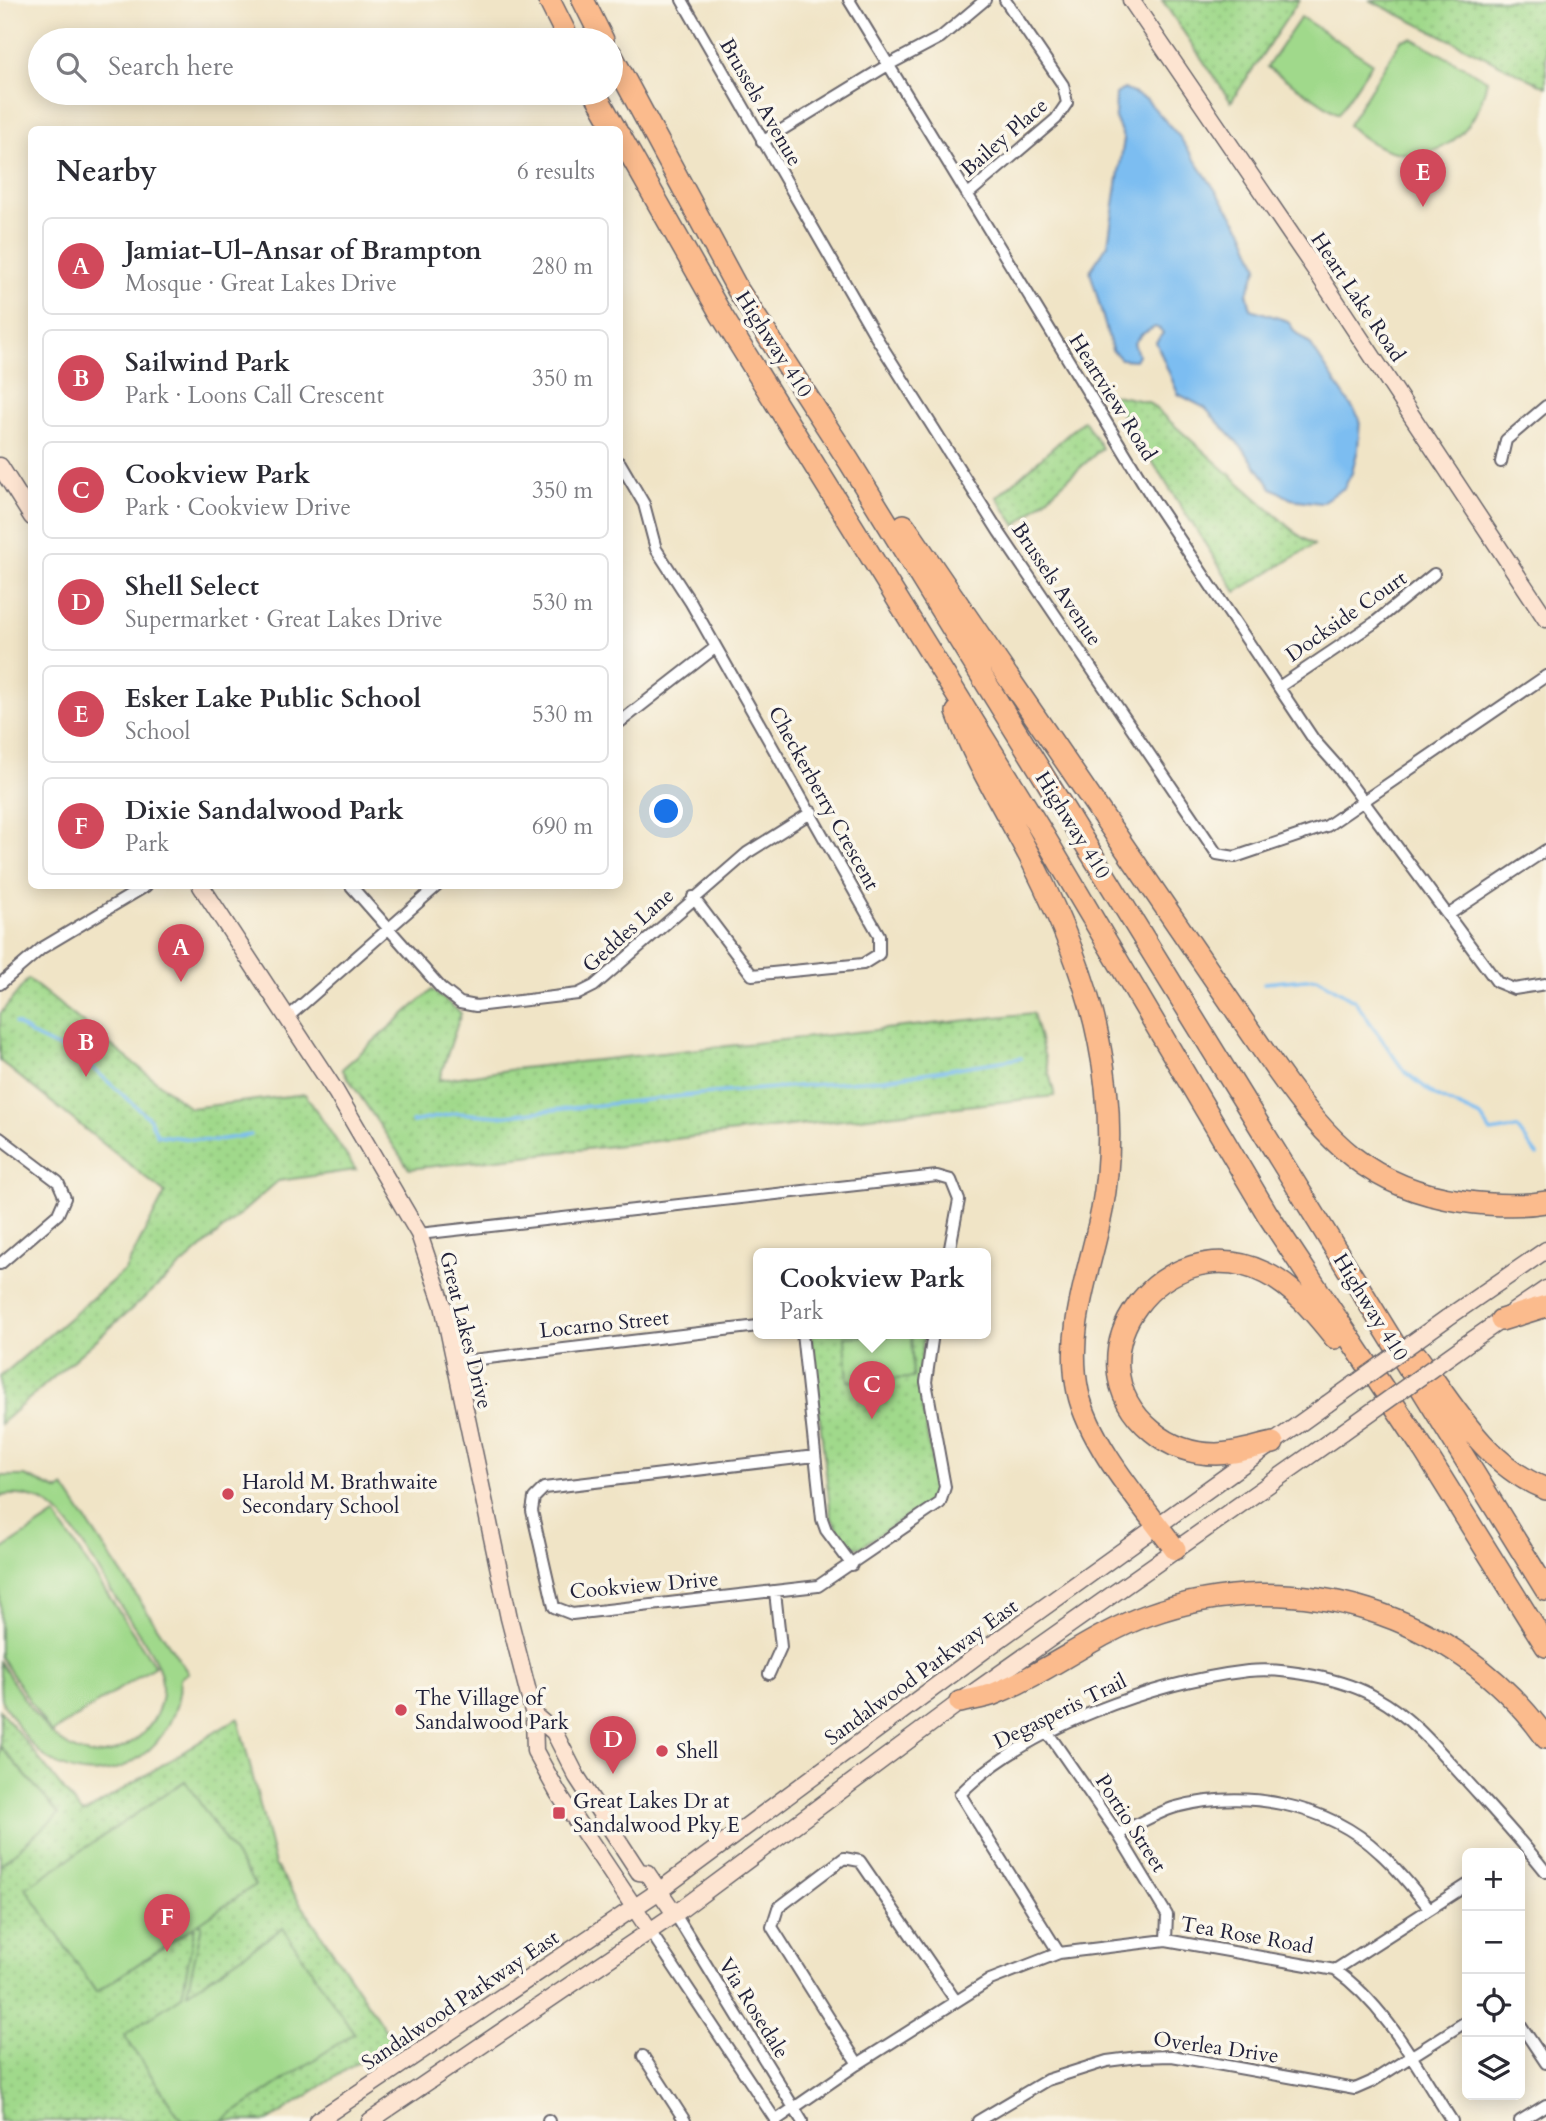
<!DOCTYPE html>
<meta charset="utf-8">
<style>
body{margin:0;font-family:Cardo,serif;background:#f7f7f7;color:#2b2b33}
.controls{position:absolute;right:21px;bottom:21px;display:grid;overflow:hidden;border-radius:10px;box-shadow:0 4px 18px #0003}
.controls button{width:63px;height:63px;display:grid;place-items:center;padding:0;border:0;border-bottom:2px solid #e1e1e2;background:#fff;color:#2b2b33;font:35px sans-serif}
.you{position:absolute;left:667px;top:812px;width:24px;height:24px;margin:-18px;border:5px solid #fff;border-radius:50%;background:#1a73e8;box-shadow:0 0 0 10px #1a73e833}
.badge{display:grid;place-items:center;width:46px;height:46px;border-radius:50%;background:#d1495b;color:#fff;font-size:23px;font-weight:700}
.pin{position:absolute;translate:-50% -58px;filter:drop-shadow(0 2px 4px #0008)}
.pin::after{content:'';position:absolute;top:37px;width:24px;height:21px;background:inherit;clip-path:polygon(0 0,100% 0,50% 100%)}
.popup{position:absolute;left:753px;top:1248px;width:238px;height:91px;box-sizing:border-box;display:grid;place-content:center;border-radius:10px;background:#fff;filter:drop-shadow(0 2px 5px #0005);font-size:23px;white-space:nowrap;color:#7c7c81}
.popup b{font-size:26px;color:#2b2b33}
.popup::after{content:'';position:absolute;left:50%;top:100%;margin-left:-14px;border:14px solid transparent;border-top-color:#fff}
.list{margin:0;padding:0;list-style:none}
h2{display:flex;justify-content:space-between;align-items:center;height:91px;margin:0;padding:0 28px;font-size:30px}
h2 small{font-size:23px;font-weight:400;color:#7c7c81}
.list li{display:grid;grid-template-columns:46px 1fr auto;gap:21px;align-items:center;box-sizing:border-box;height:98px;margin:0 14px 14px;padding:0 14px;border:2px solid #e1e1e2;border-radius:10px}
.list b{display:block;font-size:26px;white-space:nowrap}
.list p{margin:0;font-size:23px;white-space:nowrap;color:#7c7c81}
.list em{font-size:23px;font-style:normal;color:#7c7c81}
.icon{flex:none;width:38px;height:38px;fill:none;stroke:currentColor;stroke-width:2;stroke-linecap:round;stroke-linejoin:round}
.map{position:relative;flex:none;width:1546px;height:2121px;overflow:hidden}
.search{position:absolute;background:#fff;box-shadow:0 4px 18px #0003;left:28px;top:28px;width:595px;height:77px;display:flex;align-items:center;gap:18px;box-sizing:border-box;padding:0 24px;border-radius:38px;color:#7c7c81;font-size:26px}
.panel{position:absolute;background:#fff;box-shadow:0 4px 18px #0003;left:28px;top:126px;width:595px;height:763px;border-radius:10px}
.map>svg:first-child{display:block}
.park{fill:url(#park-dots);stroke:#617e63;stroke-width:2}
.pitch{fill:#a0d98b;stroke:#617e63;stroke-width:2}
.water{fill:#7cbdf1;stroke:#4f7096;stroke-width:2}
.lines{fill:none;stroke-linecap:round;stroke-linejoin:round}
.stream{stroke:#7cbdf1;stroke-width:3.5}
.street-casing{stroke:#6a666c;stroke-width:14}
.secondary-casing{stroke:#6a666c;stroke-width:19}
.highway-casing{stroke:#6a666c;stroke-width:24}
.street{stroke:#fff;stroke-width:10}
.secondary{stroke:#fde4d1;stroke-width:16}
.highway{stroke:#fbbb8d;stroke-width:21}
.secondary-bridge-casing{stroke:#6a666c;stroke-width:19;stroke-linecap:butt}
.secondary-bridge{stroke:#fde4d1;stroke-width:16}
.poi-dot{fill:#d1495b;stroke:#fbf7ec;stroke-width:2.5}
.labels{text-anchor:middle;stroke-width:7;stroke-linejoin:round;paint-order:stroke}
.street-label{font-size:21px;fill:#22223b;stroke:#fbf7ec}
.poi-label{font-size:21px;fill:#22223b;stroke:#fbf7ec;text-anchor:start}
</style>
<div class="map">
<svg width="1546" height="2121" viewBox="0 0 1546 2121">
<defs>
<pattern id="park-dots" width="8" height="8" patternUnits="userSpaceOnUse" patternTransform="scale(1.75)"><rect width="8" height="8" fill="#a0d98b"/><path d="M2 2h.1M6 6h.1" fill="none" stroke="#8aba79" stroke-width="1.8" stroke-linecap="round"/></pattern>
</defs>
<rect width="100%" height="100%" fill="#fbf7ec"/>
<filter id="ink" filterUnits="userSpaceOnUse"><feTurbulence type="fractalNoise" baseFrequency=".0143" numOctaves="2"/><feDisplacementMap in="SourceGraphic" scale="14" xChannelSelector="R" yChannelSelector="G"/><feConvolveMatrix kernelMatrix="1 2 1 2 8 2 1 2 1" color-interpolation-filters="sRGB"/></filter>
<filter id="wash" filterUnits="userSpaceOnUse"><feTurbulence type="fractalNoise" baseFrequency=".00686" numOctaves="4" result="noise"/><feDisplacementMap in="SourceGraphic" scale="28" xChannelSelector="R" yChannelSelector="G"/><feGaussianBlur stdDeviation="1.57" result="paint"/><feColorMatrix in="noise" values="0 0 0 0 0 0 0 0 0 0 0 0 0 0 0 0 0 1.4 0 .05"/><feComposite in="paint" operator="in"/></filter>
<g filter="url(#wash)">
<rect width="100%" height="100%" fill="#f0e4c6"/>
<path class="park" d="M1162 0H1299L1231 102Z
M1369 0H1546V87Z
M1109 394 1148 402 1297 534 1314 545 1236 592Z
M1084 420 1102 448 1016 526 997 497Z
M28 979 190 1108 305 1094 356 1170 278 1181 0 1424V1377L125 1270 165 1193 0 1061V1014Z
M432 990 461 1013 439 1080 522 1068 1033 1013 1055 1096 409 1169 342 1069Z
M813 1333H924L918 1383 937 1490 931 1500 859 1548 847 1545 831 1517 811 1342Z
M0 1710 83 1814 238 1718 275 1865 392 2040 268 2121H0Z"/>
<path class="pitch" d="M1301 17 1372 63 1338 114 1267 67Z
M1412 38 1487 80C1473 156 1403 178 1348 125L1401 40Z
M911 1334 913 1378 848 1381 845 1337Z
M0 1476H25L59 1491 64 1487 188 1673 180 1678C181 1744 113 1797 51 1761 35 1751 25 1737 15 1722 11 1714 4 1707 1 1699 0 1689 0 1672 0 1662 30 1706 69 1788 135 1740 152 1728 163 1707 162 1686 162 1677 159 1668 155 1660 145 1640 130 1621 118 1602 100 1575 76 1525 51 1507 36 1496 18 1493 0 1496Z
M55 1515 155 1666 51 1733 0 1656V1551Z
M0 1746 59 1814 0 1865Z
M185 1781 255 1885 198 1924 202 1925 187 1993 283 1928 354 2033 222 2121H182L124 2035 182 1996 195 1926 96 1992 26 1888Z"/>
<path class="water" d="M1124 89 1146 99 1179 136 1243 231 1258 267 1247 293 1251 309 1288 321 1295 332 1310 344 1360 419 1358 449 1352 473 1344 488 1320 503 1291 499 1272 488 1244 450 1205 408 1178 394 1156 342 1163 333 1160 329 1155 327 1142 334 1134 343 1138 355 1135 360 1121 359 1112 350 1090 271 1108 244 1124 139 1115 118 1116 94Z"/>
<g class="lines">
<path class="stream" d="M1264 983 1317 978 1355 1001 1404 1071 1436 1096 1481 1117 1491 1132 1517 1128 1537 1155
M15 1023 36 1037 76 1056 96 1071 150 1119 157 1135 210 1141 251 1135
M412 1122 457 1113 498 1116 701 1094 885 1079 1021 1058"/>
</g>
</g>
<g filter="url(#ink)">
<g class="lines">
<g class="street-casing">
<path id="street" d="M682 0 876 337 999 532 1217 854 1235 857 1327 826 1546 676
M849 0 1156 504 1314 740 1338 767 1497 982 1514 989 1546 984
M762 142 888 65 941 37 985 0
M967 195 1056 119 1067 103 1063 85 1005 0
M1501 462 1506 440 1546 406
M620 463 644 504 656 549 691 603 879 935V954L863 964 752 975 693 897
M1279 687 1374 623 1434 574
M620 722 716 647
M351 886 441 988 460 1003 476 1006 578 994 594 986 747 853 812 812
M1448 915 1546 850
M0 984 42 948 146 886
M287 1018 437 886
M0 1138 58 1182 65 1198 58 1214 0 1264
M419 1234 937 1176 951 1180 959 1200 949 1253
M802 1333 822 1519 826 1530 852 1565
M455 1362 758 1326
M815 1456 544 1488 534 1498 532 1511 554 1607 572 1614 818 1586 940 1503 945 1487 926 1382 933 1333
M769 1674 781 1647 775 1592
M1048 1733 1118 1834 1167 1915 1166 1940
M1118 1834C1136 1825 1156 1813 1176 1807 1245 1789 1327 1803 1380 1853 1399 1870 1414 1890 1430 1909
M675 1914 802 2121
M650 1931 776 2121
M1059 1953 960 1794C1026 1727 1156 1682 1248 1671 1285 1667 1345 1679 1377 1698 1413 1718 1438 1750 1466 1780 1493 1810 1521 1840 1546 1872
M1335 1970 1467 1885
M1520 2024 1546 2063
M643 2056 685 2121
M858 2064 772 1927 778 1908 844 1858 860 1861 956 2001
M548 2120 549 2121
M775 2121 856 2065 990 1980 1059 1953 1166 1940 1335 1970C1387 2006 1418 2069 1452 2121
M978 2121 1047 2080 1107 2061 1138 2057 1172 2056 1355 2089 1371 2082 1467 2021
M1520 2121 1546 2105"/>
</g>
<g class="secondary-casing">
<path id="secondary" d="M1131 0 1316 271 1546 619
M0 466 32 517
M201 886 336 1092 419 1234 443 1305 509 1618 534 1715 535 1751 558 1793 650 1931
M1447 1318 1546 1250
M1465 1345 1546 1289
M534 1715 554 1732 577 1777 639 1872 647 1873 675 1914
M317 2121 659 1891 990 1646 1327 1404
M370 2121 675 1914 960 1702 1343 1432"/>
</g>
<g class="highway-casing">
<path id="highway" d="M549 0 569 40
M583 0 603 40
M611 54 738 290 849 461 1546 1590
M595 93 616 130
M620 136 722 316 1041 831 1268 1215 1424 1450 1546 1646
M904 525 1276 1069C1327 1141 1369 1188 1461 1201 1489 1205 1518 1207 1546 1202
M957 712C976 766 1008 813 1033 863 1061 919 1087 980 1099 1042 1110 1096 1112 1155 1102 1210 1090 1271 1065 1329 1078 1392 1090 1446 1143 1505 1175 1549
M1501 1320 1546 1306
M1416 1355C1452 1404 1486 1466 1546 1489
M1273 1443C1255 1447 1235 1454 1216 1454 1191 1454 1171 1447 1152 1431 1063 1357 1164 1224 1265 1273 1294 1287 1315 1313 1335 1338
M960 1702C972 1699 985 1698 996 1693 1049 1672 1094 1634 1148 1615 1294 1563 1455 1612 1546 1738"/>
</g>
<use href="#street" class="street"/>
<use href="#secondary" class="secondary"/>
<use href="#highway" class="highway"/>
<g class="secondary-bridge-casing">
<path id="secondary-bridge" d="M1327 1404 1447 1318
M1343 1432 1465 1345"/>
</g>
<use href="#secondary-bridge" class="secondary-bridge"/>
</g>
</g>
<g class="poi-dot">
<circle cx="228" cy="1494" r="7"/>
<circle cx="401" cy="1710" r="7"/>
<circle cx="662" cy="1751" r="7"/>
<rect x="552" y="1806" width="14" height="14" rx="3.5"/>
</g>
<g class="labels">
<g class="street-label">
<text transform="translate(761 102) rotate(60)" y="7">Brussels Avenue</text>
<text transform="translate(1004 137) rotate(-41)" y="7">Bailey Place</text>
<text transform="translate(1358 297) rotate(56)" y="7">Heart Lake Road</text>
<text transform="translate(774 344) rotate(57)" y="7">Highway 410</text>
<text transform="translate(1113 397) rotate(58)" y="7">Heartview Road</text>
<text transform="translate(1057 584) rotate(56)" y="7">Brussels Avenue</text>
<text transform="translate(1346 616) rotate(-35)" y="7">Dockside Court</text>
<text transform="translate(824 798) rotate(61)" y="7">Checkerberry Crescent</text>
<text transform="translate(1073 825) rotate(58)" y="7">Highway 410</text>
<text transform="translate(628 930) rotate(-42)" y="7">Geddes Lane</text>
<text transform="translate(1371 1307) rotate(58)" y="7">Highway 410</text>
<text transform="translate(604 1324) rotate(-6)" y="7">Locarno Street</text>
<text transform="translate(466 1330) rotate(76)" y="7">Great Lakes Drive</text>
<text transform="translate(644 1585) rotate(-5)" y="7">Cookview Drive</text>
<text transform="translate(921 1672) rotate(-36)" y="7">Sandalwood Parkway East</text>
<text transform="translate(1060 1711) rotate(-26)" y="7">Degasperis Trail</text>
<text transform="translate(1131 1823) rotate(57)" y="7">Portio Street</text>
<text transform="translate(1247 1935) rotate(10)" y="7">Tea Rose Road</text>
<text transform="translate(460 2000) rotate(-34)" y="7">Sandalwood Parkway East</text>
<text transform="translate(754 2008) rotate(58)" y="7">Via Rosedale</text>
<text transform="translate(1216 2047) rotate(8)" y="7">Overlea Drive</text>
</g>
<g class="poi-label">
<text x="242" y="1489">Harold M. Brathwaite<tspan x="242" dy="24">Secondary School</tspan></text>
<text x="415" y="1705">The Village of<tspan x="415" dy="24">Sandalwood Park</tspan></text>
<text x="676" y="1758">Shell</text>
<text x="573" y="1808">Great Lakes Dr at<tspan x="573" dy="24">Sandalwood Pky E</tspan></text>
</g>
</g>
</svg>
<div class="controls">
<button>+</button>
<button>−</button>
<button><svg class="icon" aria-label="locate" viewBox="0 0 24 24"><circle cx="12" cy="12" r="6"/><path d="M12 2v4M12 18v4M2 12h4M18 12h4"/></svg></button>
<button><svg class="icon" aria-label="layers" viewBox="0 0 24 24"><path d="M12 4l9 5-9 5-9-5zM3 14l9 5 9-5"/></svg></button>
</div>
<div class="you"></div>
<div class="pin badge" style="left:181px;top:982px">A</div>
<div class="pin badge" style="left:86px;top:1077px">B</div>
<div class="pin badge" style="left:872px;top:1419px">C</div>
<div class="popup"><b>Cookview Park</b>Park</div>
<div class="pin badge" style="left:613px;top:1774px">D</div>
<div class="pin badge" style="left:1423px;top:207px">E</div>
<div class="pin badge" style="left:167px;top:1952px">F</div>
<div class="search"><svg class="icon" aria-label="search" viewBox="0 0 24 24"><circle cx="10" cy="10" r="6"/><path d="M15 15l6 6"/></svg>Search here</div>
<section class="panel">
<h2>Nearby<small>6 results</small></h2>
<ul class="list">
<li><span class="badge">A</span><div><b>Jamiat-Ul-Ansar of Brampton</b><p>Mosque · Great Lakes Drive</p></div><em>280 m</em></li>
<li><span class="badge">B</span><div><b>Sailwind Park</b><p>Park · Loons Call Crescent</p></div><em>350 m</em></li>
<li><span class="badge">C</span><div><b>Cookview Park</b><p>Park · Cookview Drive</p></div><em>350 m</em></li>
<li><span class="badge">D</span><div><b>Shell Select</b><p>Supermarket · Great Lakes Drive</p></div><em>530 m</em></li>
<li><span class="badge">E</span><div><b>Esker Lake Public School</b><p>School</p></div><em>530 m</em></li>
<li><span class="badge">F</span><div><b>Dixie Sandalwood Park</b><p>Park</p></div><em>690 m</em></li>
</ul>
</section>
</div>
